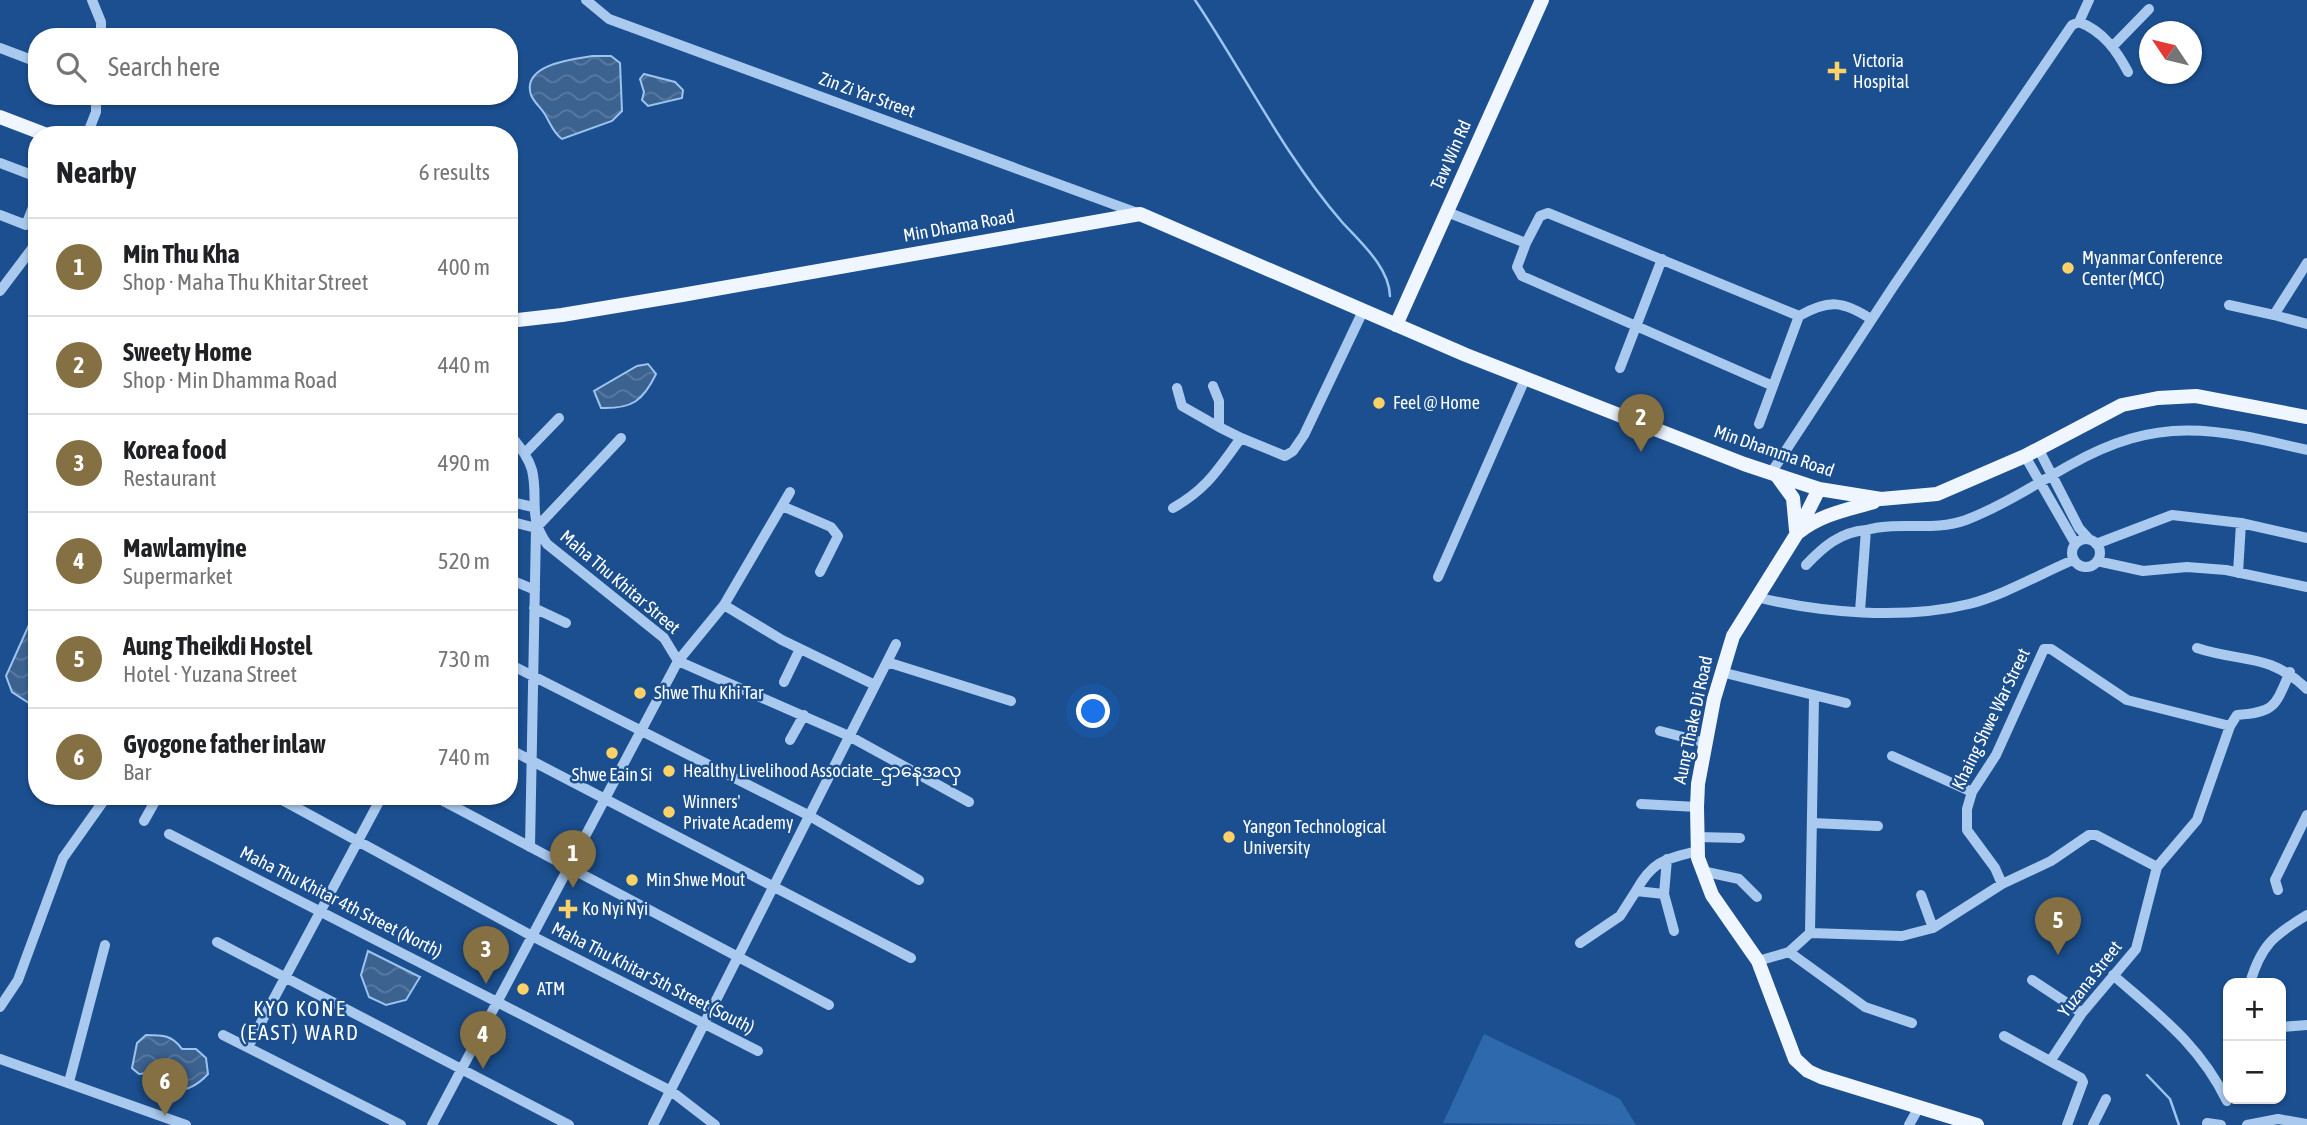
<!DOCTYPE html>
<meta charset="utf-8">
<style>
body{margin:0;font-family:"Asap Condensed","Noto Sans Myanmar",sans-serif;background:#f6f6f6;color:#202124}
.controls{position:absolute;right:21px;bottom:21px;display:grid;overflow:hidden;border-radius:14px;box-shadow:0 2px 5px #0004}
.controls button{width:63px;height:63px;display:grid;place-items:center;padding:0;border:0;border-bottom:2px solid #e0e0e0;background:#fff;color:#202124;font:35px sans-serif}
.compass{position:absolute;left:2139px;top:21px;width:63px;height:63px;border-radius:50%;background:#fff;box-shadow:0 2px 5px #0004;rotate:305deg}
.you{position:absolute;left:1094px;top:712px;width:24px;height:24px;margin:-18px;border:5px solid #fff;border-radius:50%;background:#1a73e8;box-shadow:0 0 0 10px #1a73e833}
.badge{display:grid;place-items:center;width:46px;height:46px;border-radius:50%;background:#847042;color:#fff;font-size:23px;font-weight:700}
.pin{position:absolute;translate:-50% -58px;filter:drop-shadow(0 2px 4px #0008)}
.pin::after{content:'';position:absolute;top:37px;width:24px;height:21px;background:inherit;clip-path:polygon(0 0,100% 0,50% 100%)}
.list{margin:0;padding:0;list-style:none}
h2{display:flex;justify-content:space-between;align-items:center;height:91px;margin:0;padding:0 28px;font-size:30px}
h2 small{font-size:23px;font-weight:400;color:#757577}
.list li{display:grid;grid-template-columns:46px 1fr auto;gap:21px;align-items:center;box-sizing:border-box;height:98px;padding:0 28px;border-top:2px solid #e0e0e0}
.list b{display:block;font-size:26px;white-space:nowrap}
.list p{margin:0;font-size:23px;white-space:nowrap;color:#757577}
.list em{font-size:23px;font-style:normal;color:#757577}
.icon{flex:none;width:38px;height:38px;fill:none;stroke:currentColor;stroke-width:2;stroke-linecap:round;stroke-linejoin:round}
.map{position:relative;flex:none;width:2307px;height:1125px;overflow:hidden}
.search{position:absolute;background:#fff;box-shadow:0 2px 5px #0004;left:28px;top:28px;width:490px;height:77px;display:flex;align-items:center;gap:18px;box-sizing:border-box;padding:0 24px;border-radius:28px;color:#757577;font-size:26px}
.panel{position:absolute;background:#fff;box-shadow:0 2px 5px #0004;left:28px;top:126px;width:490px;height:679px;border-radius:28px}
.map>svg:first-child{display:block}
.green{fill:#2e69ad}
.water{fill:url(#water-waves);stroke:#9cc4f0;stroke-width:2}
.lines{fill:none;stroke-linecap:round;stroke-linejoin:round}
.stream{stroke:#9cc4f0;stroke-width:2.5}
.minor{stroke:#a9c9ee;stroke-width:10}
.major{stroke:#f0f6ff;stroke-width:14}
.poi-dot{fill:#ffd166;stroke:#1b4f8f;stroke-width:2.5}
.labels{text-anchor:middle;stroke-width:5;stroke-linejoin:round;paint-order:stroke}
.poi-label{font-size:18px;fill:#fff;stroke:#1b4f8f;text-anchor:start}
.street-label{font-size:18px;fill:#fff;stroke:#1b4f8f}
.quarter-label{font-size:21px;letter-spacing:2px;fill:#fff;stroke:#1b4f8f}
</style>
<div class="map">
<svg width="2307" height="1125" viewBox="0 0 2307 1125">
<defs>
<pattern id="water-waves" width="16" height="10" patternUnits="userSpaceOnUse" patternTransform="scale(1.75)"><rect width="16" height="10" fill="#3c6290"/><path d="M0 5q4-4 8 0t8 0" fill="none" stroke="#597aa1"/></pattern>
</defs>
<rect width="100%" height="100%" fill="#1b4f8f"/>
<path class="green" d="M1484 1034 1620 1099 1636 1125 1443 1123Z"/>
<path class="water" d="M593 56H611L620 63 622 111 612 121 562 139C553 133 550 122 544 113 540 107 534 102 531 95 521 64 574 59 593 56Z
M644 74 675 82 683 90 682 98 648 106 642 100 644 92 640 79Z
M648 364 656 374C643 401 632 409 601 408L594 391 637 366Z
M37 607V707H35L12 692 6 676Z
M368 951 420 977 406 1000 386 1005 369 997 361 975Z
M146 1035C163 1035 172 1035 182 1049H196L206 1058 208 1074C196 1087 181 1094 164 1088L160 1072 139 1074 132 1068 137 1043Z"/>
<g class="lines">
<path class="stream" d="M1195 0C1244 73 1284 155 1342 222 1361 243 1389 267 1390 296
M2147 1075 2170 1099 2179 1125"/>
<path class="minor" d="M92 0 101 22V37
M586 0 609 19 1140 214
M2079 22 2089 0
M2113 46 2149 9
M0 48 37 62
M87 135 96 112V96
M0 163 37 177
M1447 212 1526 243 1517 267 1522 276 1773 386
M0 215 26 225 37 197
M1526 243 1540 216 1548 213 1799 316
M0 291 37 242
M2229 305 2274 315 2307 263
M2274 315 2307 324
M1620 368 1662 259
M1213 386 1219 401V427L1241 438
M1177 388 1182 406 1219 427
M1759 424 1799 316C1829 299 1843 301 1871 319
M2038 448 2079 528 2089 539
M525 453 559 418
M2025 456 2075 543
M1771 473 1893 287 2072 25 2079 22C2103 31 2117 51 2128 72
M790 492 724 605 678 661 849 736 969 802
M511 502 533 507
M782 506 831 527 838 536 820 572
M1173 508C1208 488 1218 469 1241 438L1285 456 1293 451 1304 435 1363 311
M509 521 536 528
M536 528 621 438
M2072 553a14 14 0 1 1 28 0a14 14 0 1 1-28 0Z
M2096 544 2172 515 2241 523 2307 538
M2097 561 2143 571 2187 567 2226 570 2307 587
M1806 565C1823 547 1840 532 1866 530
M2238 573 2241 523
M1438 577 1525 379
M509 579 535 590
M1756 597C1821 613 1904 620 1969 604 2004 595 2040 574 2073 560
M724 605 782 640 875 685
M534 608 566 623
M1860 611 1866 530C1898 521 1933 532 1966 520 2002 506 2036 484 2070 465 2158 415 2214 428 2307 450
M2197 648C2242 663 2268 652 2307 689
M887 662 1011 701
M509 664 808 815 919 880
M1721 672 1846 703
M784 682 800 649
M1660 731 1706 743
M790 740 804 715
M509 749 911 958
M1892 756 1972 792
M275 796 532 936 758 1051
M434 796 829 1005
M1641 804 1697 807
M144 821 158 796
M1812 823 1878 826
M169 834 671 1091 715 1125
M1697 837 1740 838
M530 847 536 528
M1667 859 1664 894 1674 931
M1702 871 1739 879 1757 897
M2002 884 1995 868 1967 830V809L1972 792 1996 755 2044 649H2051L2127 700 2230 726
M2278 890 2275 880 2307 815
M1636 891C1653 860 1666 859 1698 851
M1921 895 1933 928
M1810 933 1814 697
M217 942 569 1125
M1580 943 1620 916 1636 891 1664 894
M1789 952 1865 1007 1912 1023
M1758 961 1789 952 1810 933 1902 936 1933 928 2002 884 2051 861 2089 835H2096L2157 867
M2113 975C2160 1016 2199 1044 2227 1101
M2032 980 2082 1013
M2250 983C2261 945 2274 935 2307 915
M0 1007 18 980 63 858 107 796
M2281 1027 2307 1025
M223 1035 401 1125
M2004 1036 2081 1078 2083 1082 2067 1125
M248 1047 382 796
M0 1059 186 1125
M2051 1060 2082 1013 2136 949 2157 867 2197 820 2230 726 2237 715C2276 712 2275 706 2290 672
M69 1082 105 945
M2207 1123 2221 1125
M432 1125 678 661 664 638 547 544C527 516 539 500 532 470 528 456 518 445 509 433
M653 1125 896 644
M1909 1125 1919 1107
M2093 1125 2106 1099
M2247 1125 2278 1119 2307 1124"/>
<path class="major" d="M0 117 47 135
M509 321 562 315 682 295 1140 214 1466 355 1744 464 1819 489 1881 499 1937 494 2025 456 2122 405 2158 398 2196 396 2307 417
M1396 325 1542 0
M1777 476 1793 498 1796 530
M1819 489 1796 535 1733 636 1714 699 1698 784 1697 807 1698 858 1712 895 1758 961 1795 1059 1808 1071 1821 1077 1977 1125
M1799 532C1822 514 1847 510 1874 502"/>
</g>
<g class="poi-dot">
<path d="M1833.5 60.5h7v7h7v7h-7v7h-7v-7h-7v-7h7z"/>
<circle cx="2068" cy="268" r="7"/>
<circle cx="1379" cy="403" r="7"/>
<circle cx="640" cy="693" r="7"/>
<circle cx="612" cy="753" r="7"/>
<circle cx="669" cy="771" r="7"/>
<circle cx="669" cy="812" r="7"/>
<circle cx="1229" cy="837" r="7"/>
<circle cx="632" cy="880" r="7"/>
<path d="M564.5 898.5h7v7h7v7h-7v7h-7v-7h-7v-7h7z"/>
<circle cx="523" cy="989" r="7"/>
</g>
<g class="labels">
<g class="poi-label">
<text x="1853" y="67">Victoria<tspan x="1853" dy="21">Hospital</tspan></text>
<text x="2082" y="264">Myanmar Conference<tspan x="2082" dy="21">Center (MCC)</tspan></text>
<text x="1393" y="409">Feel @ Home</text>
<text x="654" y="699">Shwe Thu Khi Tar</text>
<text x="683" y="777">Healthy Livelihood Associate_ဌာနေအလှ</text>
<text x="612" y="781" text-anchor="middle">Shwe Eain Si</text>
<text x="683" y="808">Winners'<tspan x="683" dy="21">Private Academy</tspan></text>
<text x="1243" y="833">Yangon Technological<tspan x="1243" dy="21">University</tspan></text>
<text x="646" y="886">Min Shwe Mout</text>
<text x="582" y="915">Ko Nyi Nyi</text>
<text x="537" y="995">ATM</text>
</g>
<g class="street-label">
<text transform="translate(867 95) rotate(20)" y="6">Zin Zi Yar Street</text>
<text transform="translate(1451 155) rotate(-66)" y="6">Taw Win Rd</text>
<text transform="translate(959 226) rotate(-10)" y="6">Min Dhama Road</text>
<text transform="translate(1774 451) rotate(19)" y="6">Min Dhamma Road</text>
<text transform="translate(620 582) rotate(40)" y="6">Maha Thu Khitar Street</text>
<text transform="translate(1991 719) rotate(-64)" y="6">Khaing Shwe War Street</text>
<text transform="translate(1693 720) rotate(-78)" y="6">Aung Thake Di Road</text>
<text transform="translate(341 902) rotate(27)" y="6">Maha Thu Khitar 4th Street (North)</text>
<text transform="translate(653 978) rotate(27)" y="6">Maha Thu Khitar 5th Street (South)</text>
<text transform="translate(2090 979) rotate(-52)" y="6">Yuzana Street</text>
</g>
<g class="quarter-label">
<text x="300" y="1016">KYO KONE<tspan x="300" dy="24">(EAST) WARD</tspan></text>
</g>
</g>
</svg>
<div class="controls">
<button>+</button>
<button>−</button>
</div>
<svg class="compass" viewBox="-18 -18 36 36"><path d="M0-13l5 13h-10z" fill="#e53935"/><path d="M0 13l5-13h-10z" fill="#757577"/></svg>
<div class="you"></div>
<div class="pin badge" style="left:573px;top:888px">1</div>
<div class="pin badge" style="left:1641px;top:452px">2</div>
<div class="pin badge" style="left:486px;top:984px">3</div>
<div class="pin badge" style="left:483px;top:1069px">4</div>
<div class="pin badge" style="left:2058px;top:955px">5</div>
<div class="pin badge" style="left:165px;top:1116px">6</div>
<div class="search"><svg class="icon" aria-label="search" viewBox="0 0 24 24"><circle cx="10" cy="10" r="6"/><path d="M15 15l6 6"/></svg>Search here</div>
<section class="panel">
<h2>Nearby<small>6 results</small></h2>
<ul class="list">
<li><span class="badge">1</span><div><b>Min Thu Kha</b><p>Shop · Maha Thu Khitar Street</p></div><em>400 m</em></li>
<li><span class="badge">2</span><div><b>Sweety Home</b><p>Shop · Min Dhamma Road</p></div><em>440 m</em></li>
<li><span class="badge">3</span><div><b>Korea food</b><p>Restaurant</p></div><em>490 m</em></li>
<li><span class="badge">4</span><div><b>Mawlamyine</b><p>Supermarket</p></div><em>520 m</em></li>
<li><span class="badge">5</span><div><b>Aung Theikdi Hostel</b><p>Hotel · Yuzana Street</p></div><em>730 m</em></li>
<li><span class="badge">6</span><div><b>Gyogone father inlaw</b><p>Bar</p></div><em>740 m</em></li>
</ul>
</section>
</div>
